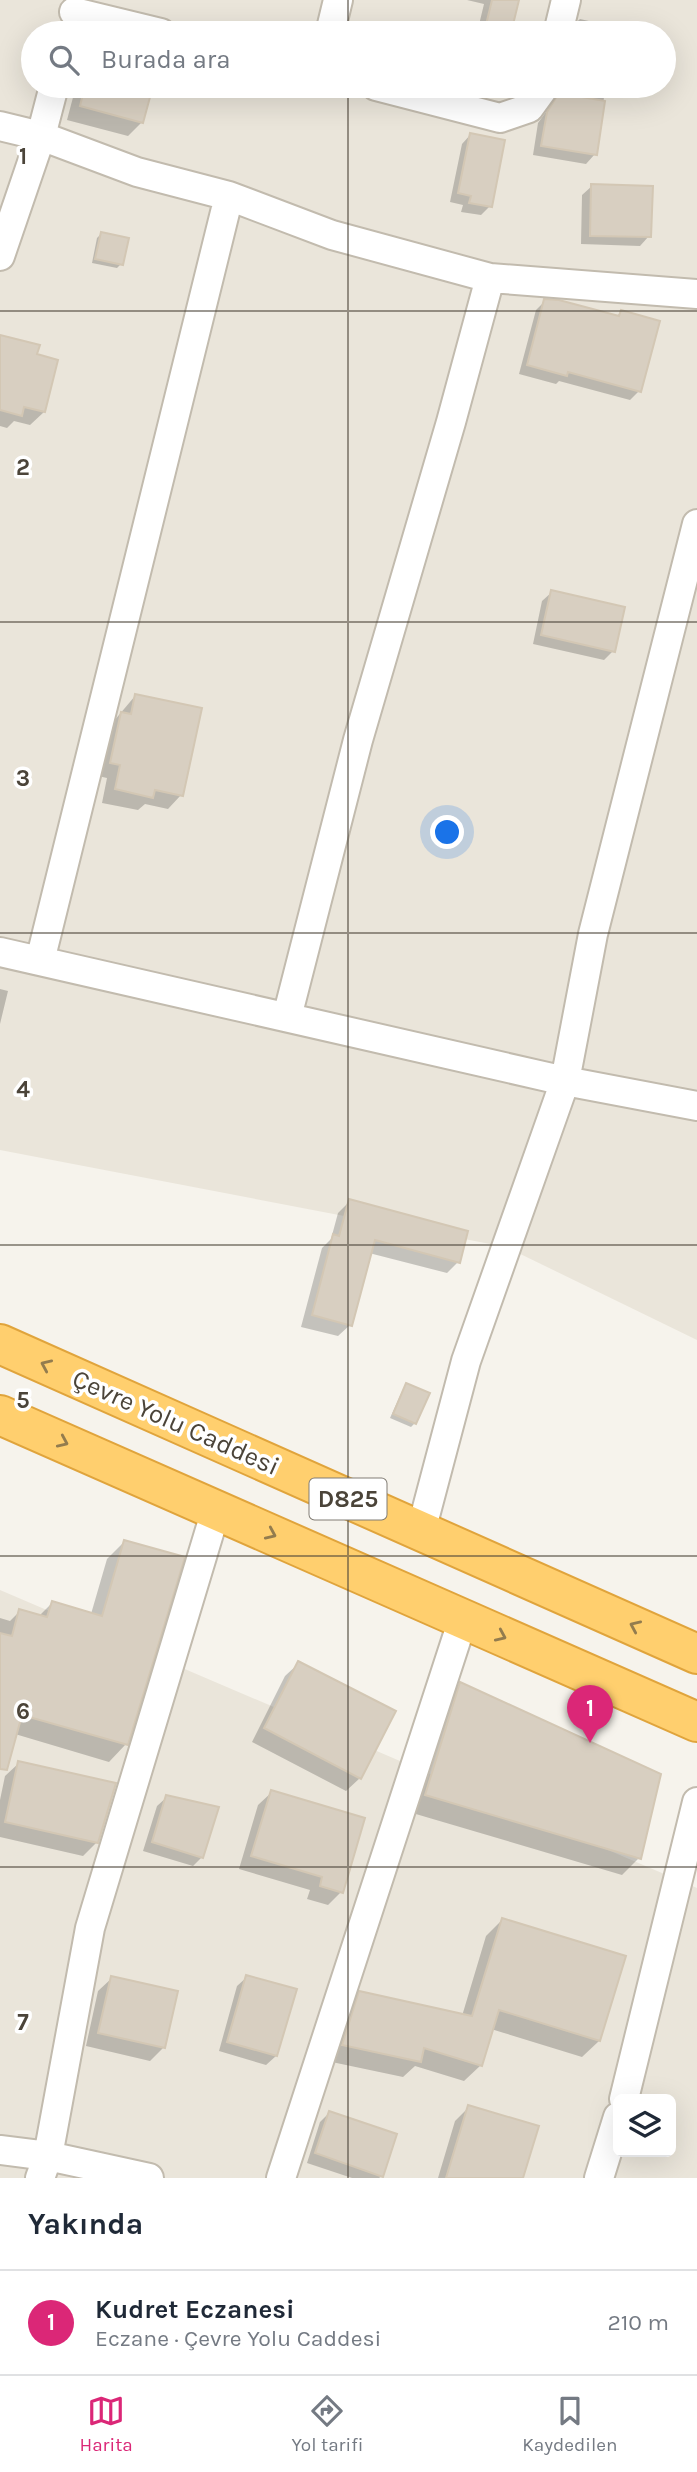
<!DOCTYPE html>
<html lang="tr">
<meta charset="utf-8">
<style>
body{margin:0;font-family:Karla,sans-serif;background:#f6f6f7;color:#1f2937}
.controls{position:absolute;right:21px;bottom:21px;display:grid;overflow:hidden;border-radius:10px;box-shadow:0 7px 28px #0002}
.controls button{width:63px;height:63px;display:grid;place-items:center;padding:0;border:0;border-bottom:2px solid #e0e1e3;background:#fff;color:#1f2937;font:35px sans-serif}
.you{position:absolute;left:448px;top:833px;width:24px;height:24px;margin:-18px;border:5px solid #fff;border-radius:50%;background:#1a73e8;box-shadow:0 0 0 10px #1a73e833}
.badge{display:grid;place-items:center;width:46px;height:46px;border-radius:50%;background:#db2777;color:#fff;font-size:23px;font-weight:700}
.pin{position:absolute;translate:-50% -58px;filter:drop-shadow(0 2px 4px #0008)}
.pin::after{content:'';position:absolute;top:37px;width:24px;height:21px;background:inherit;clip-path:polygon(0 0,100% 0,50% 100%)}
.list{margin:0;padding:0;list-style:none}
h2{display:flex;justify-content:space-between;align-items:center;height:91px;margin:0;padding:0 28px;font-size:30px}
h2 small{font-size:23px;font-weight:400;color:#747a83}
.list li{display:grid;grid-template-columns:46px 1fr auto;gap:21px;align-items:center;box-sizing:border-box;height:105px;padding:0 28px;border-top:2px solid #e0e1e3}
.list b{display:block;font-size:26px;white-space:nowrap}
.list p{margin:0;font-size:23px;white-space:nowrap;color:#747a83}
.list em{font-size:23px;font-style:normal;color:#747a83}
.icon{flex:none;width:38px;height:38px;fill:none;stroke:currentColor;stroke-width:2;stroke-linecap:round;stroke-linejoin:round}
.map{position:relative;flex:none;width:697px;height:2178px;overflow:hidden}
.search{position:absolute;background:#fff;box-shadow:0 7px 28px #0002;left:21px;right:21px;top:21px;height:77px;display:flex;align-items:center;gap:18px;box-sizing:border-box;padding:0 24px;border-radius:38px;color:#747a83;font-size:26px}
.sheet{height:196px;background:#fff}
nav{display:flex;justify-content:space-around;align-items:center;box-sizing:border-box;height:98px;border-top:2px solid #e0e1e3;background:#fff;font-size:19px;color:#747a83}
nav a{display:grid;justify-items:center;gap:4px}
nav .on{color:#db2777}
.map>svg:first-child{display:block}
.residential{fill:#eae5da;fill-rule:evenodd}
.shadow{fill:#0003}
.building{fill:#d8cfc1;stroke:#d3c7b4;stroke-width:2}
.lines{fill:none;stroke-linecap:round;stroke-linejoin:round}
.minor-casing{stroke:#c2bbae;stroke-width:32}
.highway-casing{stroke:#e0a43c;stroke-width:42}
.minor{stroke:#fff;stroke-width:28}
.highway{stroke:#ffcf6e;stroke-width:38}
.oneway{stroke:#937c4e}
.grid{fill:none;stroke:#4b4439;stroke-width:2;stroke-opacity:0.55}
.labels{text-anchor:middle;stroke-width:7;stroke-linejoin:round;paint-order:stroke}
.shield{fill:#fff;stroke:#817c74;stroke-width:2}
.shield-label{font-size:24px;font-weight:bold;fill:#4b4439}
.street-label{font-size:26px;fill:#4b4439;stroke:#fff}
.grid-label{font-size:23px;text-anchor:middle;font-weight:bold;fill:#4b4439;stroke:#fff;stroke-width:7;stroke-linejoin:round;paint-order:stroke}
</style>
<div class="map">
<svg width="697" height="2178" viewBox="0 0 697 2178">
<rect width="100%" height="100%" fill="#f6f3ec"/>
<path class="residential" d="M0 0H697V1340L506 1247 0 1150ZM33 33H664V86H33Z
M0 1590 697 1888V2178H0ZM618 2099H671V2152H618Z"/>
<path class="shadow" d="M467 0H518L509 33H477L484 4Z
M580 19 633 31 632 33H569L570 28Z
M76 86H151L142 122 128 136 67 120Z
M556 86H619L612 93 605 91 595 154 586 164 533 155 538 123 551 105Z
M471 134 490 206 481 215 461 212 463 205 450 202 462 144Z
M592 186 649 236 640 246 581 244 582 195Z
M101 234 121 264 117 268 92 263 97 238Z
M545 301 616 317 621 312 639 391 630 400 559 381 556 384 519 374 536 310Z
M0 336 35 356 44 412 30 425 14 421 7 428 0 426Z
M552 592 613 651 604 660 533 644 542 601Z
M135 696 181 795 168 809 145 804 138 810 102 803 107 778 98 776 108 728Z
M0 989 8 991 0 1024Z
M350 1201 458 1262 447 1273 369 1253 350 1325 338 1336 301 1327 322 1248 331 1239 338 1213Z
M407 1385 415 1423 411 1427 390 1418 403 1389Z
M124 1542 126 1744 109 1762 15 1734 0 1761V1618L10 1621 20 1611 38 1617 52 1603 91 1614 107 1559Z
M299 1663 360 1778 346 1791 252 1742 285 1676Z
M460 1684 639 1858 622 1875 409 1812 443 1701Z
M19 1763 97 1842 83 1856 0 1837V1800L5 1776Z
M272 1792 341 1892 328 1905 307 1899 310 1890 239 1869 258 1805Z
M167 1797 202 1857 193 1866 143 1851 157 1806Z
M502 1920 623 1958 599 2041 582 2057 491 2029 481 2065 464 2081 415 2066 403 2077 327 2061 344 2009 360 1993 462 2016 486 1936Z
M247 1977 276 2056 266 2065 219 2051 237 1986Z
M112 1978 163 2048 150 2061 86 2046 98 1991Z
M469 2107 521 2178H438L455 2121Z
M329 2113 382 2176 379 2178H352L307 2163 320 2122Z"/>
<path class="building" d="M492 0H519L511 33H484Z
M85 86H153L143 123 80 106Z
M559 93 605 101 597 155 541 146 547 112Z
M470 133 505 140 492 207 469 203 471 196 458 193Z
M591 184 653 186 651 237 590 236Z
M101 232 129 238 123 265 95 259Z
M544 299 559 300 619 316 621 310 660 321 641 392 568 372 567 376 527 365Z
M0 335 40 345 37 354 58 360 45 412 24 407 22 416 0 410Z
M551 590 625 607 615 652 541 635Z
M135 694 202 708 183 796 155 790 153 798 115 789 120 765 110 763 121 712 131 714Z
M349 1199 468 1231 460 1263 375 1240 352 1326 312 1315 333 1234 339 1236Z
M406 1383 430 1393 416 1424 393 1414Z
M124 1540 185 1557 128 1745 22 1715 7 1770 0 1769V1633L12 1636 19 1609 47 1617 52 1601 102 1616Z
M298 1661 396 1711 361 1779 264 1728Z
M460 1682 661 1774 641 1859 425 1795Z
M18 1761 116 1783 98 1843 5 1822Z
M271 1790 365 1818 343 1893 320 1886 322 1877 251 1856Z
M166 1795 219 1807 203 1858 152 1842Z
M502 1918 626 1956 600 2041 499 2010 482 2066 424 2048 421 2062 342 2045 359 1991 472 2016Z
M246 1975 297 1989 277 2056 227 2042Z
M111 1976 178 1991 165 2048 98 2033Z
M468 2105 539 2126 523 2178H446Z
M329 2111 397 2134 383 2177 315 2153Z"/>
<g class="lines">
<g class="minor-casing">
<path id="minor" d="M74 12 161 33
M330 33 338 0
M558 33 566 0
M376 86 500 118 529 108 545 86
M0 126 41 136 137 172 229 196 332 235 490 278 697 294
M0 256 41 136 54 86
M0 952 565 1081 697 1106
M40 961 229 196
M287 1017 358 740 451 422 490 278
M421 1531 466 1361 565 1081 593 934 697 524
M624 2099 697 1802
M0 2150 48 2156 149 2178
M40 2178 48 2156 90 1928 216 1510
M281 2178 463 1619
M599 2178 618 2117"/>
</g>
<g class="highway-casing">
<path id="highway" d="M0 1344 697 1654
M0 1415 697 1722"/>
</g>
<use href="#minor" class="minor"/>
<use href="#highway" class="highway"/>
</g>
<defs><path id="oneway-chevron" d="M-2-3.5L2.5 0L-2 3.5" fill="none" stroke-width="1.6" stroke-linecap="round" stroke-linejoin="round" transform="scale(1.75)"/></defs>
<g class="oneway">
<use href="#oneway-chevron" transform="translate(46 1365) rotate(-156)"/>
<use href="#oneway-chevron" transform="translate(63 1442) rotate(24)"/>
<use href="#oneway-chevron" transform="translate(271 1534) rotate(24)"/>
<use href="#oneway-chevron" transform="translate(635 1626) rotate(-156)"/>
<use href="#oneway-chevron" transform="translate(501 1636) rotate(24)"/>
</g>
<path class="grid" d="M348 0V33M348 86V2178M0 311H697M0 622H697M0 933H697M0 1245H697M0 1556H697M0 1867H697"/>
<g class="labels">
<rect class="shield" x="309.5" y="1478.5" width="77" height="41" rx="5"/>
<g class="shield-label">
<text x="348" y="1507">D825</text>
</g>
<g class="street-label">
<text transform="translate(176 1422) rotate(24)" y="9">Çevre Yolu Caddesi</text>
</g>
</g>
<g class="grid-label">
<text x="23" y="164">1</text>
<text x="23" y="475">2</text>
<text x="23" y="786">3</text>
<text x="23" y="1097">4</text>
<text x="23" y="1408">5</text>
<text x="23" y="1719">6</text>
<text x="23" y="2030">7</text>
</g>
</svg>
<div class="controls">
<button><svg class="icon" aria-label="layers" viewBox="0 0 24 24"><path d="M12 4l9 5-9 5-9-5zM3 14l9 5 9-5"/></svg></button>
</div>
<div class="you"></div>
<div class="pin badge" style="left:590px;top:1743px">1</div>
<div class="search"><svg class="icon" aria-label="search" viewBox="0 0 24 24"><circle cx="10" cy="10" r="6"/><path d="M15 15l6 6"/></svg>Burada ara</div>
</div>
<section class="sheet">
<h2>Yakında<small></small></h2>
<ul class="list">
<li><span class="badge">1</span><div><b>Kudret Eczanesi</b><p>Eczane · Çevre Yolu Caddesi</p></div><em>210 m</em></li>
</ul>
</section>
<nav>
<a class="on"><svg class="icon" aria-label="map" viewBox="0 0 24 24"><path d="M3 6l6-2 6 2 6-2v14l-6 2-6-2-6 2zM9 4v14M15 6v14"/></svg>Harita</a>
<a><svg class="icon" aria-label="directions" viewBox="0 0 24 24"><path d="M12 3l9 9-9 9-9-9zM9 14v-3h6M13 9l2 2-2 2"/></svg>Yol tarifi</a>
<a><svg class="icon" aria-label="saved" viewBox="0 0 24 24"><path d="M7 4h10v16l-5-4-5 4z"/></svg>Kaydedilen</a>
</nav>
